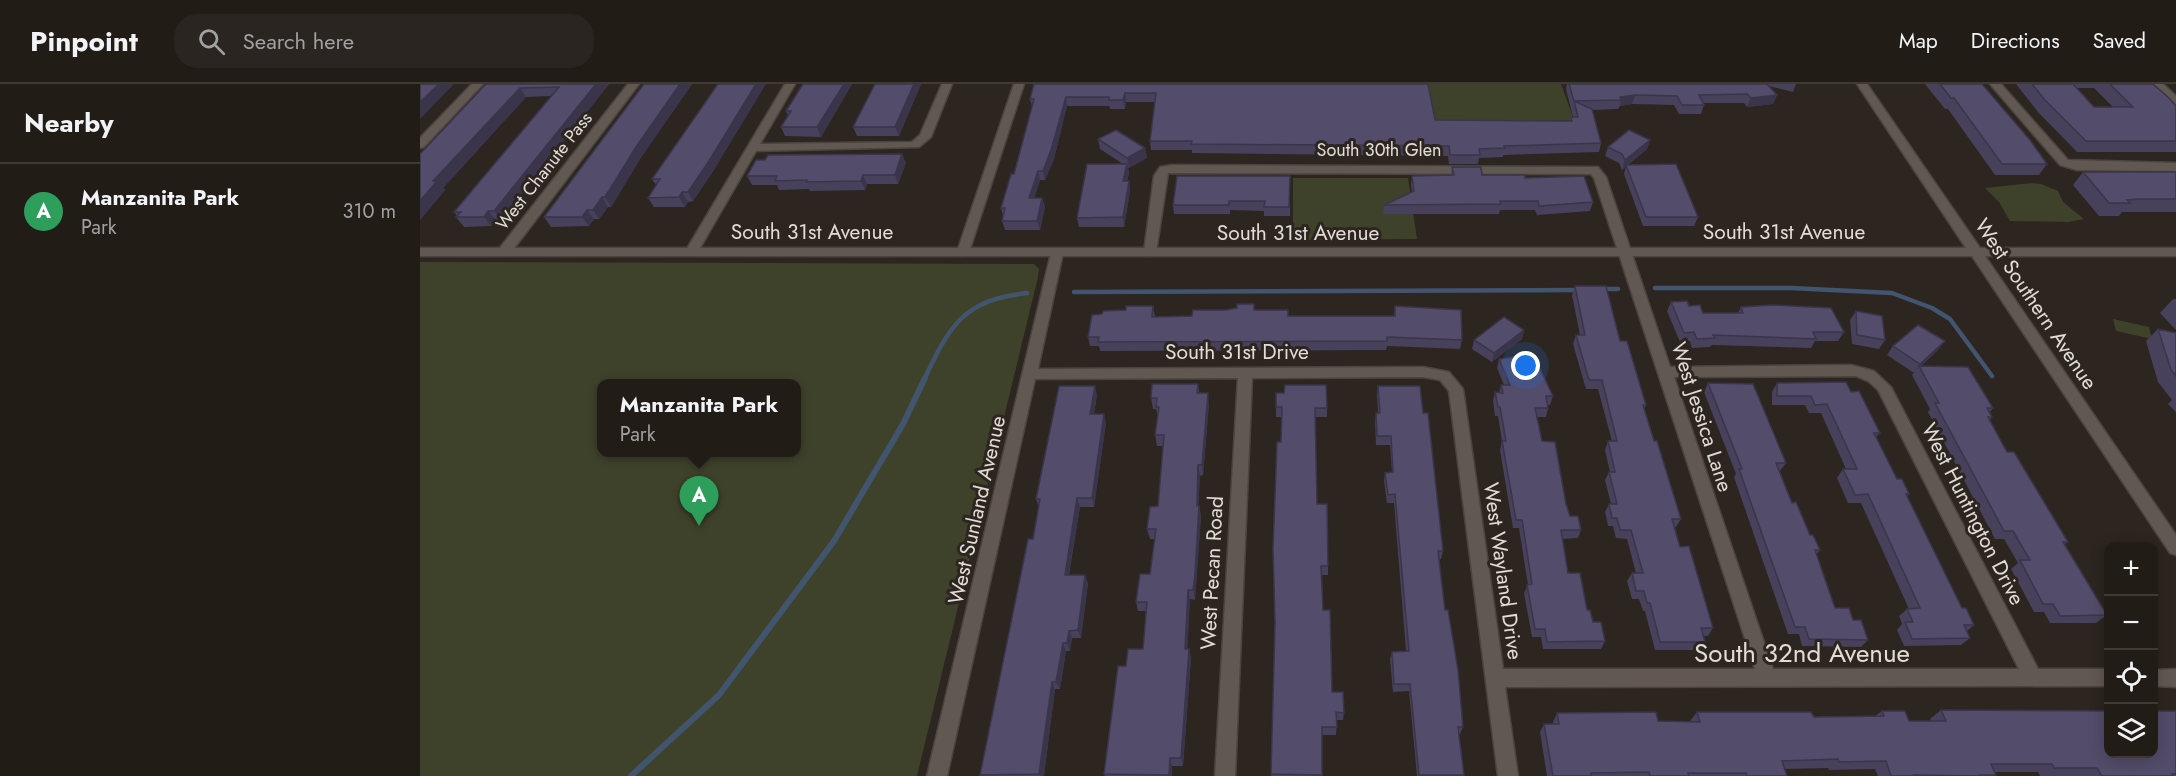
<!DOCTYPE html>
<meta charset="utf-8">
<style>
body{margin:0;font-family:Jost,sans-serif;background:#2a2520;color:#f1f3f6}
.controls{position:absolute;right:18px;bottom:18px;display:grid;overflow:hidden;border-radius:12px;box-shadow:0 3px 15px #0003}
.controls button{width:54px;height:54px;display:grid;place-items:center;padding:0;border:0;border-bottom:2px solid #3f3a36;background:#221c17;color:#f1f3f6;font:30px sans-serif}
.you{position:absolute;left:1106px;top:282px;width:21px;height:21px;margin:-15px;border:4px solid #fff;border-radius:50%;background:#1a73e8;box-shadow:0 0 0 9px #1a73e833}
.badge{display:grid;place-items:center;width:39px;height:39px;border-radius:50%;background:#b45309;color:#fff;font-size:20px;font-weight:700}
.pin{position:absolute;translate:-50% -50px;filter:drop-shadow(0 2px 3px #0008)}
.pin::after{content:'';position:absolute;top:32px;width:21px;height:18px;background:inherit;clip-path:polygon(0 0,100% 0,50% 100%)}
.popup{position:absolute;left:177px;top:295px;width:204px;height:78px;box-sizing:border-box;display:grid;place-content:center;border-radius:12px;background:#221c17;filter:drop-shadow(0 2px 4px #0005);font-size:20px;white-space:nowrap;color:#a2a1a1}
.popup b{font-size:22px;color:#f1f3f6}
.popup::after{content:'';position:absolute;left:50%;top:100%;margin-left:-12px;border:12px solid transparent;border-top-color:#221c17}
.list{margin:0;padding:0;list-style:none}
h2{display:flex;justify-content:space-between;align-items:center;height:78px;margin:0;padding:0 24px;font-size:26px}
h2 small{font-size:20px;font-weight:400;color:#a2a1a1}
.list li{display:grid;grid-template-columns:39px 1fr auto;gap:18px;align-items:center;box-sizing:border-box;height:96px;padding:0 24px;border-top:2px solid #3f3a36}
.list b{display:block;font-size:22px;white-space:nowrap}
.list p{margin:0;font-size:20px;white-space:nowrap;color:#a2a1a1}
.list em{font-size:20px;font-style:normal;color:#a2a1a1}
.icon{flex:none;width:33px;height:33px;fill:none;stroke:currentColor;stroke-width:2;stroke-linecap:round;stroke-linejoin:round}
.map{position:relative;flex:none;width:1756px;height:692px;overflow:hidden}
header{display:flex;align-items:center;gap:36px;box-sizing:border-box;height:84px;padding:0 30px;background:#221c17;border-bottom:2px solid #3f3a36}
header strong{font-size:28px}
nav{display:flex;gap:33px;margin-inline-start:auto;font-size:21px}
.search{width:420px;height:54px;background:#2a2520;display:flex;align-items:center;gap:15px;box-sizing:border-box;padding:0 21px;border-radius:24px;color:#a2a1a1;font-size:22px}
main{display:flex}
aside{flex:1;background:#221c17}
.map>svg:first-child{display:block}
.green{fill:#3f422b;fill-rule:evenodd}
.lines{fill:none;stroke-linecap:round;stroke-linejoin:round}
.stream-far1{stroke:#42556f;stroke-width:4.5}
.stream{stroke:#42556f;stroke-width:6}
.street-casing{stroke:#4a443f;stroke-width:3}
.secondary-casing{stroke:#4a443f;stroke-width:3}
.street{fill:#615851;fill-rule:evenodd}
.secondary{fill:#615851;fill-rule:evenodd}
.wall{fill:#47415b;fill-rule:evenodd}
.shaded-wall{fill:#3a354a}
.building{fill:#534c6a;stroke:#3a354a;stroke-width:1.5}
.labels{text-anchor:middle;stroke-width:6;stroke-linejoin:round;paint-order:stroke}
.far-street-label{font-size:18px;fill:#e1dcd7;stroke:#2d251f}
.street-label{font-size:21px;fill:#e1dcd7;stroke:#2d251f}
.near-street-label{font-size:26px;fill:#e1dcd7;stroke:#2d251f}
</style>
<header>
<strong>Pinpoint</strong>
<div class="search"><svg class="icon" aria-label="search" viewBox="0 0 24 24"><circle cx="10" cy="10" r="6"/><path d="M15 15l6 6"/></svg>Search here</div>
<nav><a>Map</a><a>Directions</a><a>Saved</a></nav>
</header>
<main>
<aside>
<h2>Nearby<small></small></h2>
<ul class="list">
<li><span class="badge" style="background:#2e9e5b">A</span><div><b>Manzanita Park</b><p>Park</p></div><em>310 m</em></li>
</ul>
</aside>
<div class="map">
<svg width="1756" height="692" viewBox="0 0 1756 692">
<rect width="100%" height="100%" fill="#2d251f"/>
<path class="green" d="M1006 0H1141L1154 36H1012Z
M873 94H988L997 155 873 156Z
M1612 99 1621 100 1638 107 1643 118 1664 135 1649 138 1590 137 1579 118 1565 104Z
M0 178 614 180 619 185 618 193 497 692H0ZM182 300H376V368H182Z
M1693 235 1729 243 1732 255 1696 247Z"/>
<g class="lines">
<path class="stream-far1" d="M1235 204H1371L1472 209 1512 224 1530 235 1572 292
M1181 205H1198
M654 208 1160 206
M504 296C530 241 543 216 607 209"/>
<path class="stream" d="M211 692 299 611 414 457 483 340 505 294"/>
<g class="street-casing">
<path id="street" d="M52 0H63L4 63 0 64V54Z
M208 0H219L89 171H79V165Z
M365 0H375L340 60 492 58 500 51 522 0H532L511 53 499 63 336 67 276 171H266L265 168Z
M594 0H604L549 168 543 172 538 171 537 168Z
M1570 0H1581L1648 76 1756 79V87L1657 86 1640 81Z
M1732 0H1743L1756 12V21Z
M752 81 1178 83 1186 93 1250 283 1431 281 1454 287 1471 303 1618 585H1688V602L1085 603 1098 692H1078L1029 307 1020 296 1003 293 832 294 815 692H795L818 294 615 295 527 692H507L631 169 637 165 643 169 618 285 1003 283 1029 288 1043 305 1083 585H1335L1174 94 1171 90 748 89 736 168 730 172 724 168 734 92 740 83ZM1436 292 1448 297 1458 306 1599 585H1353L1254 293Z
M1756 585V603L1734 602V586Z"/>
</g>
<g class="secondary-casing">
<path id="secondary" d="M1437 0H1447L1560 164H1756V172H1565L1756 451V471L1750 469 1552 172H0V164H1546Z"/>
</g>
<use href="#street" class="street"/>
<use href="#secondary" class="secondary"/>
</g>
<path class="wall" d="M66 0H189L82 136H76L71 142 44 143 36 133 37 132 34 128 131 12 106 13 23 104 25 106 0 136V70Z
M224 0H272L222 72 191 123H188L179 135H174L169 142 131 143 124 133Z
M383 0H432L401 53 365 52 361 43 368 31 366 27Z
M501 0 479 52H437L433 43Z
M614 0H1008L1015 36 1150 37 1151 33H1153L1146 5 1147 0H1376L1373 8 1349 2 1357 11 1353 20 1327 23 1324 19H1283L1284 21 1281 30H1259L1254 21 1212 20 1200 22 1198 25 1172 26 1181 59 1179 68 1083 71V73L1059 74 1058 80H1029L1028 72 772 69V66H731L730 57 735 18H706L705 25H690L689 22H647L634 75 625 96H620L614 114H622L625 123 620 146H585L582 137 583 132 581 124 594 90 612 23 610 15Z
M1505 0H1562L1627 80 1619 91H1575L1528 25H1525Z
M1596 0H1733L1756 22V68H1657L1618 28ZM1656 4H1674L1693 23H1674Z
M678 55 725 64 727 74 709 84 708 83 709 89 707 97H709L710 107 704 143H659L657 134 703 80 680 65Z
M1230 56 1227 65 1208 81 1278 133 1274 142H1223L1204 90 1206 82 1202 86 1199 79 1185 72 1188 63Z
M486 79 478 100H447L445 106 390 107 389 105 359 106 357 101H332L327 92Z
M1032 83 1062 91 1105 94 1173 118 1170 127 1117 131 1115 126H1080L1079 130H963L964 121 992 108 991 101 992 92 1031 91Z
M294 86 273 117 268 118 265 123H234L228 114 236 101 232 95Z
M1663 88H1756V128H1702L1699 132H1679L1653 101Z
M870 92V132H844V127L810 126V130H754L753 121Z
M1155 202 1200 257 1226 321 1224 325 1261 435 1256 443H1255L1260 463 1293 544 1288 552H1284L1285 558 1280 566H1235L1225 527H1223L1219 515H1212L1207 497 1212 489H1216L1207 455 1196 454 1193 442H1188L1185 428 1189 420H1191L1185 396 1189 388H1190L1185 366 1188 357H1192L1178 305H1166L1153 260 1156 251H1160L1152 211Z
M1753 215H1756V246L1740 229Z
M1251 218 1269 222 1283 229H1318L1321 223 1424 248 1418 257H1395L1391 264 1292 261 1290 263 1272 264 1270 257 1260 258 1247 227Z
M733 222 735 233 772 232 834 226 868 232H974L975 222 1042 256 1040 265 967 262 966 266 680 267 679 262H670L668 253 682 230Z
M1436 227 1465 256 1459 265 1432 260 1430 236Z
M1738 245 1756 249V328L1748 320 1752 316 1738 298 1726 257Z
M1104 246 1102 255 1072 278 1052 265 1054 256Z
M1473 262 1518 266 1501 282 1573 324 1570 328 1572 333 1570 336 1587 368 1648 458 1645 460 1687 531 1676 539H1630L1624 528H1614L1591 485 1598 479 1584 455H1575L1508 328 1510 325 1492 291 1495 287 1494 289 1467 271Z
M1079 275 1133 312 1130 321H1128V324L1126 333H1117L1122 357 1150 432 1161 446 1158 454 1142 455 1148 489 1173 538 1185 557 1181 565H1123L1121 553H1112L1104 509 1108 501 1099 444H1093L1080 366 1082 357 1078 332H1075L1073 317 1075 308 1079 309 1081 301H1084L1077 284Z
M1288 299 1366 379 1360 387 1372 419 1390 451 1400 466 1396 471 1415 524 1433 536 1448 556 1441 563 1382 562 1379 550H1368L1314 393 1316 390 1284 308Z
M1357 299 1431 308 1460 349 1456 353 1477 395 1489 410 1487 413 1542 524 1554 541 1547 547 1550 554 1541 561 1484 562 1477 546 1482 540 1479 532 1487 525H1489L1441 419H1428L1417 394 1423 385H1426L1401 329H1389L1385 321H1352V308Z
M778 300 779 309 789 320 783 391 780 392 778 422H779L781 432 776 501 775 516 770 515 767 565H769L771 574 763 682H752V692H685L684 690 706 582 723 565 727 527H718L716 518 730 490 735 455H730L727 445 738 422 743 362H737L735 351 738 333 736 325H733L731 314Z
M958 302 1023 467 1021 475H1019L1025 526 1043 643 1040 650H1039L1043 692H997L989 607 973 608 970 575 972 568 986 567 974 419H967L964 397 965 389H972L970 361H956L955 338 956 329H958L957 311Z
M856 309 907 324V333H895L897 420 908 482V491H902L903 526 912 608 924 629 923 636H917L916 651H902V692H851L855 539 862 333H856Z
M677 311 674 330 686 339 674 423H660L649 491 668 499 661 554H652L650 567H646L640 605H635L624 692H560L613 455 619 424 616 415Z
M1521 626 1756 627V692H1620L1618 688H1575L1576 691 1574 692H1458L1455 685 1409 686 1408 684 1364 685 1367 692H1127L1120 648 1124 640H1133V638L1137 629 1238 637 1270 638V637L1277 628 1394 633 1455 632 1462 627 1489 637H1511L1510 635Z"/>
<path class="shaded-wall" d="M19 0H34L0 35V18Z
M176 0H189L82 136 74 127Z
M260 0H272L222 72 191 123 185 113 216 63Z
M336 0H346L294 86 273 117 268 108Z
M424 0H432L401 53 397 43Z
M494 0H501L479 52 475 43Z
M100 4 106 13 23 104 25 106 0 136V117L13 97Z
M705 9 706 18 705 25 703 16Z
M1215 11 1212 20 1200 22 1201 16 1200 13Z
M1357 11 1353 20 1327 23 1331 14Z
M646 13 647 22 634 75 625 96 623 87Z
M1230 56 1227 65 1202 86 1205 76Z
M725 64 727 74 709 84 707 74Z
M482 70 486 79 478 100 475 91Z
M707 80 709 89 705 107 703 97Z
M618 87 620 96 612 123 609 114Z
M443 91 447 100 445 106 441 97Z
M709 97 710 107 704 143 703 133Z
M262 108 268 118 265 123 259 113Z
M182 113 188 123 179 135 173 126Z
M622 114 625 123 620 146 617 137Z
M167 126 174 135 169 142 162 133Z
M68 127 76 136 71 142 64 133Z
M1104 246 1102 255 1072 278 1074 269Z
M1525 257 1518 266 1500 283 1499 282 1494 289 1500 280Z
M675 302 677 311 672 339 670 330Z
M788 309 789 320 783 391 782 381Z
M684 330 686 339 674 423 672 414Z
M778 381 780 392 778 432 777 422Z
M657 414 660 423 647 499 645 491Z
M779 422 781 432 775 516 773 506Z
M665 491 668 499 661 554 658 546Z
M768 506 770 515 767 574 765 565Z
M649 547 652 554 650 567 647 559Z
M643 559 646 567 640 605 636 598Z
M769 565 771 574 763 682 761 674Z
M632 598 635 605 624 692H621L619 690Z
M750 674 752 682V692H749V691Z"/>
<path class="building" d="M0 0H19L0 18Z
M66 0H176L74 127H68L64 133H36L41 128H34L139 3 100 4 13 97H17L0 117V70Z
M224 0H260L216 63 185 113H182L173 126H167L162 133H124Z
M298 0H336L289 77 268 108H262L259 113 228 114 240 95H232Z
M383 0H424L397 43H361L371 27H366Z
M455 0H494L475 43H433Z
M614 0H1008L1015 36 1152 37 1151 33H1158L1154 17 1172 25 1181 59 1084 62 1085 64 1059 65 1060 71H1030L1029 62 771 60 772 57H730L736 9H705L703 16H689V13H646L631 66 623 87H618L609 114H622L617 137H582L585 124H581L591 90H594L614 15H610Z
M1149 0H1347L1357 11 1331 14 1327 10 1279 11 1284 21H1262L1257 12 1215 11 1200 13 1201 16 1154 17Z
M1520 0H1562L1610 56 1627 80H1582L1534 14H1531Z
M1612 0H1653L1674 23H1713L1690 0H1733L1749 14 1756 22V57H1666L1625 16Z
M696 46 725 64 707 74 678 55Z
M1209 46 1230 56 1205 76 1202 70 1188 63Z
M482 70 475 91H443L441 97 386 98 387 96 355 97 357 92H327L336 76H345L348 71Z
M667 80H707L703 97H709L703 133 657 134Z
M1256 80 1278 133H1226L1206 81Z
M1032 83H1061L1062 91H1105V94L1164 92 1173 118 1119 122 1118 117H1080L1081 120 964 121 994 107 992 92 1034 91Z
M1663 88H1756V115H1721L1707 116 1710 119H1689Z
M757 92H870L869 123H844L845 117H809V121H753Z
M1155 202H1186L1200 257H1207L1226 321H1223L1234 357H1237L1261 435H1252L1260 463 1269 462 1293 544H1281L1285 558H1240L1230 519H1227L1224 507H1216L1212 489H1223L1211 446H1200L1197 434H1192L1189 420H1197L1189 388H1195L1188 357H1197L1182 296H1169L1156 251H1165Z
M1267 217 1269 222 1280 221 1283 229H1323L1321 223 1353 221 1411 224 1424 248H1393L1396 255 1293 251 1295 254 1277 255 1274 248 1264 249 1251 218Z
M817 220H834V226H868V232H975V222L1041 226 1042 256 967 253V257L678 258 679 253H668L672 231 682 230 683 227 706 226V222H733L732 233 772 232 773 226H806L817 224Z
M1436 227 1462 232 1465 256 1437 251Z
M1084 233 1104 246 1074 269 1054 256Z
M1498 241 1525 257 1500 280 1473 262Z
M1738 245 1756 249V292L1751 286Z
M1113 270 1133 312H1126L1128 324H1115L1122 357 1135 358 1146 420 1150 432H1158L1161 446H1141L1148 489H1160L1167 526H1170L1173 538H1181L1185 557 1127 558 1125 545H1115L1107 501 1112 500 1102 436H1096L1082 357H1086L1080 323H1078L1075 308 1083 309 1081 301H1090L1079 275Z
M1499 282 1548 283 1573 324H1567L1572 333H1568L1587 368H1594L1648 458H1643L1687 531 1640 532 1633 520H1623L1600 476H1610L1593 447H1584L1515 319H1519Z
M1426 298 1431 308 1439 307 1460 349H1454L1477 395H1482L1489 410H1486L1542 524H1546L1554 541H1544L1550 554 1492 555 1485 538H1493L1487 525 1500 524 1448 410 1435 411 1423 385H1437L1407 320 1395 321 1391 312H1357V299Z
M1288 299 1333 300 1366 379H1356L1372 419 1376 418 1390 451H1393L1400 466H1395L1415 524H1429L1433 536H1441L1448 556 1389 555 1385 543H1375L1319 385H1322Z
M732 300H778L777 309H788L782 381H778L777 422H779L775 491 773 506H768L765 565H769L761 674H750L749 691 684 690 698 582H706L708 565H723L727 518H716L720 490H730L736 445H727L730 423 738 422 744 351H735L739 323H736L737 314H731Z
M865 301H906L907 324H895L897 420H907L908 482H901L903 526H910L912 608H923L924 629 916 628 917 643H902V691L851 690 855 539 853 465 857 358H861L862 323H856V309H864Z
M639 302H675L670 330H684L672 414H657L645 491H665L658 546 649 547 647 559H643L636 598H632L619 690 560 691 608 455H613L620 415H616Z
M958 302H1000L1003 329H1008L1023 467H1018L1025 526H1028L1038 586 1043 643H1038L1044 691H999L990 600H974L972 568 989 567 975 410 968 411 965 389 973 388 971 352H957L956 329H960Z
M1521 626 1689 627V669H1734V627H1756V690H1752L1753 692H1682L1677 684H1634L1632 680H1571L1576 691H1560L1561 692 1494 691 1495 692H1471L1466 677 1419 678 1418 675 1362 677 1367 692H1327L1326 689H1268L1269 692H1230L1229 688 1171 689V692H1133L1124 640H1139L1137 629 1236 628 1238 637 1280 638 1277 628H1391L1394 633 1464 632 1462 627H1485L1489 637H1526Z"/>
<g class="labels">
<g class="far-street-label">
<text x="959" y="72">South 30th Glen</text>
<text transform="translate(124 87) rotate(-52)" y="6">West Chanute Pass</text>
</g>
<g class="street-label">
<text x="392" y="155">South 31st Avenue</text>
<text x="1364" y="155">South 31st Avenue</text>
<text x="878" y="156">South 31st Avenue</text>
<text transform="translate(1616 220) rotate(56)" y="7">West Southern Avenue</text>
<text x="817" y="275">South 31st Drive</text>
<text transform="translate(1282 333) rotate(72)" y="7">West Jessica Lane</text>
<text transform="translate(557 426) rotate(-77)" y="7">West Sunland Avenue</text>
<text transform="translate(1553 430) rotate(63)" y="7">West Huntington Drive</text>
<text transform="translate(1083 487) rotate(82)" y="7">West Wayland Drive</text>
<text transform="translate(792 489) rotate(-87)" y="7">West Pecan Road</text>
</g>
<g class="near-street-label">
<text x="1382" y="578">South 32nd Avenue</text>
</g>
</g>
</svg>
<div class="controls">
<button>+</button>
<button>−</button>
<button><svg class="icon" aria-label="locate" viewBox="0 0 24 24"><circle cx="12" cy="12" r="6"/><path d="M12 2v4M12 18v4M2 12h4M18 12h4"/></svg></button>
<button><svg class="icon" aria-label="layers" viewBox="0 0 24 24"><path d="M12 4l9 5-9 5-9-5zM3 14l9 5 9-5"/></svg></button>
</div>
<div class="you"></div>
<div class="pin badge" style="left:279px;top:442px;background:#2e9e5b">A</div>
<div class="popup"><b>Manzanita Park</b>Park</div>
</div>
</main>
